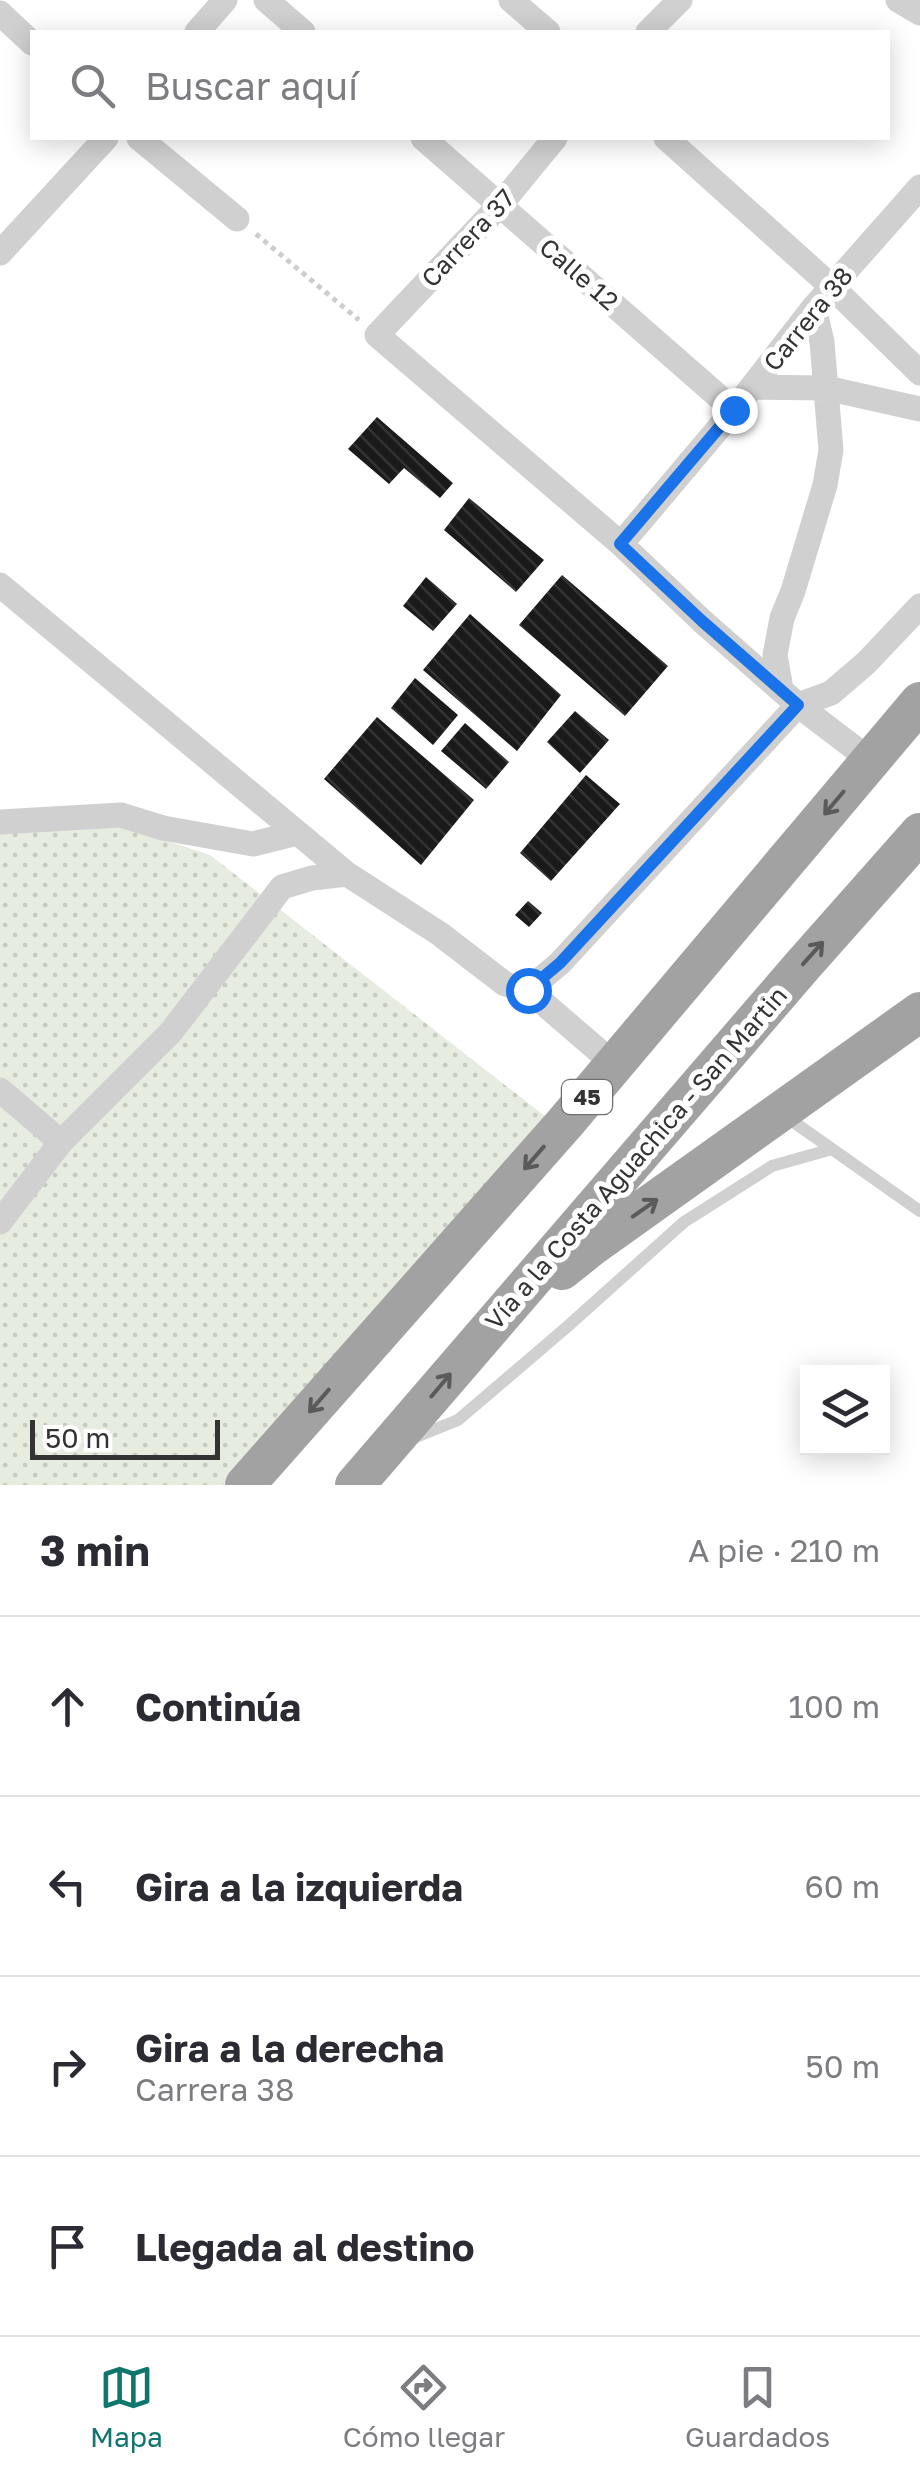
<!DOCTYPE html>
<html lang="es">
<meta charset="utf-8">
<style>
body{margin:0;font-family:"Golos Text",sans-serif;background:#f2f2f3;color:#2b2b33}
.controls{position:absolute;right:30px;bottom:30px;display:grid;overflow:hidden;border-radius:0px;box-shadow:0 5px 25px #0003}
.controls button{width:90px;height:90px;display:grid;place-items:center;padding:0;border:0;border-bottom:2px solid #e1e1e2;background:#fff;color:#2b2b33;font:50px sans-serif}
.scale{position:absolute;left:30px;bottom:25px;width:190px;box-sizing:border-box;padding-left:10px;border:5px solid #333;border-top:0;font-size:28px;line-height:35px;white-space:nowrap;color:#333;-webkit-text-stroke:8px #fff;paint-order:stroke}
.stop{position:absolute;width:30px;height:30px;margin:-22px;border:8px solid #1a73e8;border-radius:50%;background:#fff}
.stop.end{background:#1a73e8;border-color:#fff;box-shadow:0 2px 10px #0008}
.list{margin:0;padding:0;list-style:none}
h2{display:flex;justify-content:space-between;align-items:center;height:130px;margin:0;padding:0 40px;font-size:42px}
h2 small{font-size:32px;font-weight:400;color:#7c7c81}
.list li{display:grid;grid-template-columns:65px 1fr auto;gap:30px;align-items:center;box-sizing:border-box;height:180px;padding:0 40px;border-top:2px solid #e1e1e2}
.list b{display:block;font-size:38px;white-space:nowrap}
.list p{margin:0;font-size:32px;white-space:nowrap;color:#7c7c81}
.list em{font-size:32px;font-style:normal;color:#7c7c81}
.icon{flex:none;width:55px;height:55px;fill:none;stroke:currentColor;stroke-width:2;stroke-linecap:round;stroke-linejoin:round}
.map{position:relative;flex:none;width:920px;height:1485px;overflow:hidden}
.search{position:absolute;background:#fff;box-shadow:0 5px 25px #0003;left:30px;right:30px;top:30px;height:110px;display:flex;align-items:center;gap:25px;box-sizing:border-box;padding:0 35px;border-radius:0px;color:#7c7c81;font-size:38px}
.sheet{height:850px;background:#fff}
nav{display:flex;justify-content:space-around;align-items:center;box-sizing:border-box;height:140px;border-top:2px solid #e1e1e2;background:#fff;font-size:28px;color:#7c7c81}
nav a{display:grid;justify-items:center;gap:5px}
nav .on{color:#0f766e}
.map>svg:first-child{display:block}
.grass{fill:url(#grass-dots)}
.building{fill:url(#building-back-hatch)}
.lines{fill:none;stroke-linecap:round;stroke-linejoin:round}
.path{stroke:#cdcdcd;stroke-width:5;stroke-dasharray:5 5;stroke-linecap:butt}
.service{stroke:#d0d0d0;stroke-width:12}
.minor{stroke:#d0d0d0;stroke-width:25}
.trunk{stroke:#a2a2a2;stroke-width:40}
.oneway{stroke:#5a5a5a}
.route{stroke:#1a73e8;stroke-width:12}
.labels{text-anchor:middle;stroke-width:10;stroke-linejoin:round;paint-order:stroke}
.shield{fill:#fff;stroke:#707070;stroke-width:2.5}
.shield-label{font-size:22px;font-weight:bold;fill:#333}
.street-label{font-size:25px;fill:#333;stroke:#fff}
</style>
<div class="map">
<svg width="920" height="1485" viewBox="0 0 920 1485">
<defs>
<pattern id="grass-dots" width="8" height="8" patternUnits="userSpaceOnUse" patternTransform="scale(2.5)"><rect width="8" height="8" fill="#e6ecdf"/><path d="M2 2h.1M6 6h.1" fill="none" stroke="#c6cbc0" stroke-width="1.8" stroke-linecap="round"/></pattern>
<pattern id="building-back-hatch" width="6" height="6" patternUnits="userSpaceOnUse" patternTransform="scale(2.5)"><rect width="6" height="6" fill="#1a1a1a"/><path d="M-1 5l2 2M0 0l6 6M5-1l2 2" fill="none" stroke="#333"/></pattern>
</defs>
<rect width="100%" height="100%" fill="#fff"/>
<path class="grass" d="M124 827 210 855 546 1117 223 1485H0V832Z"/>
<path class="building" d="M377 417 453 483 440 498 404 468 389 484 348 449Z
M469 498 544 560 516 592 444 530Z
M562 575 668 666 625 716 519 625Z
M426 577 457 604 433 631 403 606Z
M470 614 561 695 517 751 423 670Z
M415 678 458 715 433 745 391 708Z
M575 711 609 740 580 773 547 742Z
M377 717 474 800 421 865 324 779Z
M465 723 509 762 486 789 441 751Z
M586 775 620 804 551 881 520 853Z
M528 901 542 913 529 927 515 915Z"/>
<g class="lines">
<path class="path" d="M256 234 359 320"/>
<path class="service" d="M785 1116 832 1149
M411 1439 458 1420 568 1326 684 1222 772 1166 832 1149 920 1211"/>
<path class="minor" d="M266 0 303 32
M511 0 548 32
M898 0 920 13
M0 13 32 43
M197 32 225 0
M648 32 680 0
M139 138 237 219
M423 138 734 410
M555 138 500 205 377 335 621 544 702 621 798 705 870 760
M666 138 832 287 920 373
M0 253 106 138
M752 387 826 388 920 409
M621 544 734 410 814 307 920 187
M0 585 347 874
M781 689 775 655 782 618 793 591 825 485 831 450 822 342 814 307
M0 822 121 815 163 828 253 844 297 833
M528 990 614 1064
M0 1090 61 1142
M0 1222 61 1142 171 1032 282 887 312 878 347 874 440 934 505 984 528 990 560 963 798 705 831 693 866 663 920 606"/>
<path class="trunk" d="M562 1270 592 1246 920 1012
M245 1485 565 1123 920 702
M355 1485 803 965 920 833"/>
</g>
<defs><path id="oneway-shaft" d="M-6 0H5M1.5-3L5.5 0L1.5 3" fill="none" stroke-width="1.6" stroke-linecap="round" stroke-linejoin="round" transform="scale(2.5)"/></defs>
<g class="oneway">
<use href="#oneway-shaft" transform="translate(834 803) rotate(130)"/>
<use href="#oneway-shaft" transform="translate(813 953) rotate(-48)"/>
<use href="#oneway-shaft" transform="translate(534 1158) rotate(131)"/>
<use href="#oneway-shaft" transform="translate(645 1208) rotate(-35)"/>
<use href="#oneway-shaft" transform="translate(441 1385) rotate(-50)"/>
<use href="#oneway-shaft" transform="translate(319 1401) rotate(131)"/>
</g>
<g class="lines">
<path class="route" d="M528 990 560 963 798 705 702 621 620 544 734 410"/>
</g>
<g class="labels">
<rect class="shield" x="562" y="1080" width="50" height="34" rx="8"/>
<g class="shield-label">
<text x="587" y="1105">45</text>
</g>
<g class="street-label">
<text transform="translate(468 238) rotate(-47)" y="9">Carrera 37</text>
<text transform="translate(579 274) rotate(41)" y="9">Calle 12</text>
<text transform="translate(808 319) rotate(-51)" y="9">Carrera 38</text>
<text transform="translate(636 1158) rotate(-49)" y="9">Vía a la Costa Aguachica - San Martin</text>
</g>
</g>
</svg>
<div class="controls">
<button><svg class="icon" aria-label="layers" viewBox="0 0 24 24"><path d="M12 4l9 5-9 5-9-5zM3 14l9 5 9-5"/></svg></button>
</div>
<div class="scale">50 m</div>
<div class="stop" style="left:528px;top:990px"></div>
<div class="stop end" style="left:734px;top:410px"></div>
<div class="search"><svg class="icon" aria-label="search" viewBox="0 0 24 24"><circle cx="10" cy="10" r="6"/><path d="M15 15l6 6"/></svg>Buscar aquí</div>
</div>
<section class="sheet">
<h2>3 min<small>A pie · 210 m</small></h2>
<ul class="list">
<li><svg class="icon" aria-label="ahead" viewBox="0 0 24 24"><path d="M12 20V5M6 11l6-6 6 6"/></svg><div><b>Continúa</b></div><em>100 m</em></li>
<li><svg class="icon" aria-label="left" viewBox="0 0 24 24"><path d="M17 20v-9H6M10 6l-5 5 5 5"/></svg><div><b>Gira a la izquierda</b></div><em>60 m</em></li>
<li><svg class="icon" aria-label="right" viewBox="0 0 24 24"><path d="M7 20v-9h11M14 6l5 5-5 5"/></svg><div><b>Gira a la derecha</b><p>Carrera 38</p></div><em>50 m</em></li>
<li><svg class="icon" aria-label="arrive" viewBox="0 0 24 24"><path d="M6 21V4h12l-3 4 3 4H6"/></svg><div><b>Llegada al destino</b></div></li>
</ul>
</section>
<nav>
<a class="on"><svg class="icon" aria-label="map" viewBox="0 0 24 24"><path d="M3 6l6-2 6 2 6-2v14l-6 2-6-2-6 2zM9 4v14M15 6v14"/></svg>Mapa</a>
<a><svg class="icon" aria-label="directions" viewBox="0 0 24 24"><path d="M12 3l9 9-9 9-9-9zM9 14v-3h6M13 9l2 2-2 2"/></svg>Cómo llegar</a>
<a><svg class="icon" aria-label="saved" viewBox="0 0 24 24"><path d="M7 4h10v16l-5-4-5 4z"/></svg>Guardados</a>
</nav>
